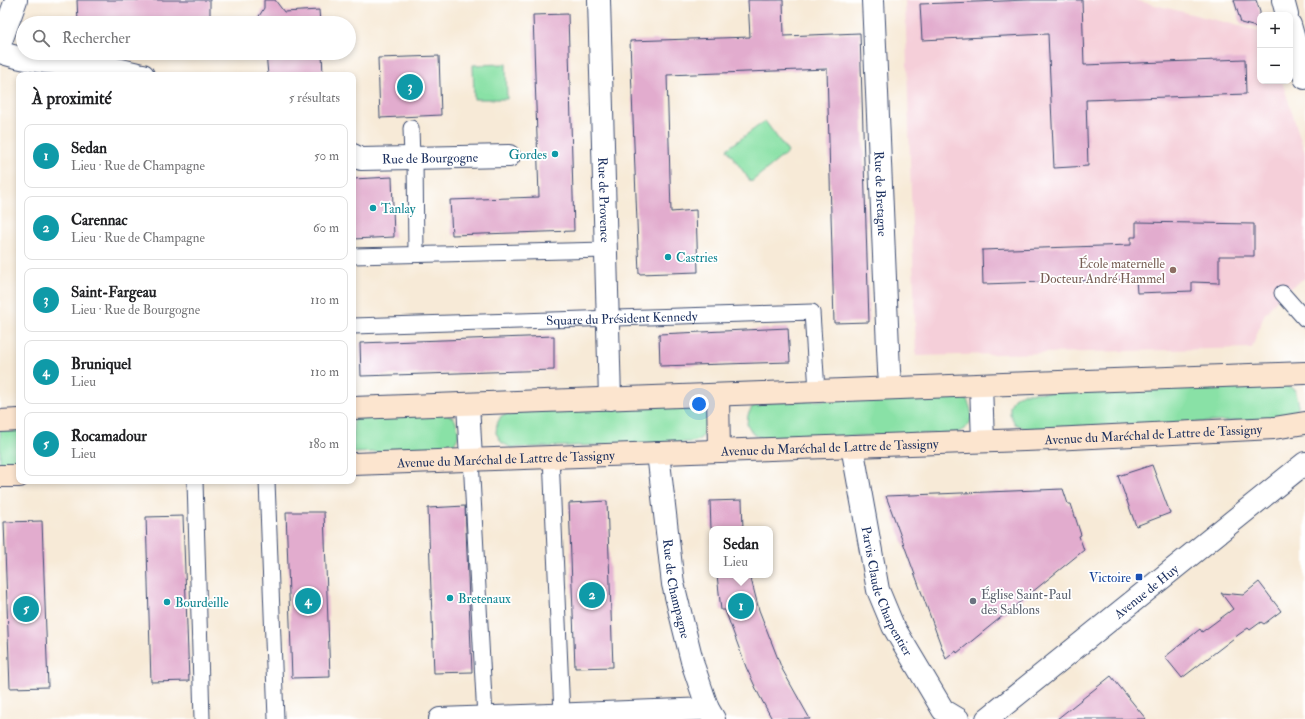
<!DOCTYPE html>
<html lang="fr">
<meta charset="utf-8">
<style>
body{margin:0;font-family:"IM FELL Double Pica",serif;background:#f2f2f2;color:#202124}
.controls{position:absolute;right:12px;top:12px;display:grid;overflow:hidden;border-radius:8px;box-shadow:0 2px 6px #0003}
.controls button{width:36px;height:36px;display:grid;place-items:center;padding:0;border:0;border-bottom:1px solid #e0e0e0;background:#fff;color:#202124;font:20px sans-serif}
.you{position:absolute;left:699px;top:404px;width:14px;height:14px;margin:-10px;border:3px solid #fff;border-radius:50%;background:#1a73e8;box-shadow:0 0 0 6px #1a73e833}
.badge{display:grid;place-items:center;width:26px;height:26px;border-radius:50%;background:#0f766e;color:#fff;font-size:13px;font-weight:700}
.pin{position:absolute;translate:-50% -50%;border:2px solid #fff;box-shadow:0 1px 4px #0006}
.popup{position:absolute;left:709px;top:526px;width:64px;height:52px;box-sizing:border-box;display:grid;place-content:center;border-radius:8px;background:#fff;filter:drop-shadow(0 1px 3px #0005);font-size:13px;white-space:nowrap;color:#757577}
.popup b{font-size:15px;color:#202124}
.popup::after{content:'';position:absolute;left:50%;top:100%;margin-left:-8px;border:8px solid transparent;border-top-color:#fff}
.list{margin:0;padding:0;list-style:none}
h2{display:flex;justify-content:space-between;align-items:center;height:52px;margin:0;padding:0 16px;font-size:17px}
h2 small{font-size:13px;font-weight:400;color:#757577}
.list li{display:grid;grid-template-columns:26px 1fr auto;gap:12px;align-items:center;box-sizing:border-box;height:64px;margin:0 8px 8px;padding:0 8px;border:1px solid #e0e0e0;border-radius:8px}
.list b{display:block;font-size:15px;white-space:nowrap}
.list p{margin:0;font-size:13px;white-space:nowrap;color:#757577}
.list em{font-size:13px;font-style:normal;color:#757577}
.icon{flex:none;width:22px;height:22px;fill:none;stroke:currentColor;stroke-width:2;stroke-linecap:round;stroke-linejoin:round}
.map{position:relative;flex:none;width:1305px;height:719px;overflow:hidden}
.search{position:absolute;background:#fff;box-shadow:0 2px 6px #0003;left:16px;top:16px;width:340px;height:44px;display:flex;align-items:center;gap:10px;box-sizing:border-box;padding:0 14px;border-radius:22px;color:#757577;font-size:15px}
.panel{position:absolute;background:#fff;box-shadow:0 2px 6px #0003;left:16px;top:72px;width:340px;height:412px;border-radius:8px}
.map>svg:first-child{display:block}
.built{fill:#f5cfd9}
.green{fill:#89e1a6;stroke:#528882}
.building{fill:#e2acce}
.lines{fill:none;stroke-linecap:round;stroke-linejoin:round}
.lane-casing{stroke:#3c4b70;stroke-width:17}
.street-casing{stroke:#3c4b70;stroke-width:24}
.secondary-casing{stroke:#3c4b70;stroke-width:24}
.lane{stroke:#fff;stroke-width:15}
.street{stroke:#fff;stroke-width:22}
.secondary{stroke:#fce5cf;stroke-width:22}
.culture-dot{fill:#0f9aa8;stroke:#fff;stroke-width:1.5}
.education-dot{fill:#8d6e63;stroke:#fff;stroke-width:1.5}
.transit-dot{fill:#1a4fb4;stroke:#fff;stroke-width:1.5}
.worship-dot{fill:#6b7280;stroke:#fff;stroke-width:1.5}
.labels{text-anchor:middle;stroke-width:3.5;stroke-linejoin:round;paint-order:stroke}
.culture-label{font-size:13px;fill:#0d838f;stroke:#fff;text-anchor:start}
.street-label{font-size:13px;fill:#1b2f5e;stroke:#fff}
.education-label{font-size:13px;fill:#785e54;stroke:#fff;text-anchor:end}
.transit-label{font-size:13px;fill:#164399;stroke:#fff;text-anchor:end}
.worship-label{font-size:13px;fill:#5b616d;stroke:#fff;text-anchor:start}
</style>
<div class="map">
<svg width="1305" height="719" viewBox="0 0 1305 719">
<rect width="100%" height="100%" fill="#fff"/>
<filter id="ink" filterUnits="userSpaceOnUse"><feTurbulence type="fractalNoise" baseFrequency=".025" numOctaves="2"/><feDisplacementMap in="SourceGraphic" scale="8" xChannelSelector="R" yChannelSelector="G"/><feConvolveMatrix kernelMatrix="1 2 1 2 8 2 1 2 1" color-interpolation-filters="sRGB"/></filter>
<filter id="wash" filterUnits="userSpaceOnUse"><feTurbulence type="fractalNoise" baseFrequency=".012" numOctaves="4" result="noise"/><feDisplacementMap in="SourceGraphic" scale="16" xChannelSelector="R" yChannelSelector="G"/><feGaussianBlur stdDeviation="0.9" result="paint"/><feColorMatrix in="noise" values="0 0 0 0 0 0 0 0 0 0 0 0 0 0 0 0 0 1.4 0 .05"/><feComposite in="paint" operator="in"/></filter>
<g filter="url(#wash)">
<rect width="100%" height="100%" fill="#f7ead7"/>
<path class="built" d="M905 0H1135L1260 31V81H1282L1305 153V278L1282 293 1264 315 1252 348 916 356Z"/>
<path class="green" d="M506 64 507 99H474L473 65Z
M765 121 788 152 751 182 727 149Z
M1283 384 1294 389C1300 402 1301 410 1289 419L1026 429 1015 424 1010 414V406L1014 398 1023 393Z
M952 394 967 400C975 416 973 427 956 433L763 439 753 434 747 424 748 415 752 407 760 403Z
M698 404C714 417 712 435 693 442L512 448 502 443 496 433 497 424 501 416 509 412Z
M440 411 454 418C462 433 460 444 443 450L353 453V415Z
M19 426V465H0V427Z"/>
<g id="blocks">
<path class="building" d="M77 0H210V23H78Z
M264 0H275L284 12 319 10 320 23H255L264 8Z
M748 0H783L784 36 860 33 869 322 834 323 827 69 667 75 671 212 696 210 698 272 639 274 630 41 750 37Z
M1028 0H1082L1084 65 1245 59 1246 94 1086 100 1088 166 1054 168 1048 34 922 40 920 4Z
M1234 0H1256L1260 12V28L1241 23Z
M568 14 574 231 452 235 450 200 539 197 533 15Z
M266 53H322L323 75H268Z
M439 56 441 115 380 118 378 58Z
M392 177 394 237 353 239V179Z
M1136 222 1254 224V256H1219V283L1192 282V291L1137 293 1136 279 983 284 982 250 1131 245V237H1136Z
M788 328 790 362 660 366 659 334Z
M554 336V370L361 376 360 343Z
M1152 465 1170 513 1136 526 1118 476Z
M1063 489 1068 504H1071L1081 535 1079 536 1084 550 957 653 956 651 946 659 886 496Z
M742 500 743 529H711L710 501Z
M607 501 613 667 575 668 569 503Z
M465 506 472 672 434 673 428 508Z
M286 512H324L330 677 292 678Z
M183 516 189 681 151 682 146 517Z
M42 521 48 687 10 688 4 522Z
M717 575H750L759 610 782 669 810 719H772L759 695 746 667 725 610H721Z
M1259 582 1281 611 1264 624 1261 622 1250 630 1248 628 1238 635 1182 678 1165 657 1200 629 1202 632 1233 609 1221 593 1243 595Z
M1111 676 1146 719H1057L1101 684Z"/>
</g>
</g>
<g filter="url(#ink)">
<use href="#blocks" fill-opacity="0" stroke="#3c4b70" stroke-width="1"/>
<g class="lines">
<g class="lane-casing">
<g id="lane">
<path d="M411 128 412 158"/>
<path d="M415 158 416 254"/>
<path d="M353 256 606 250"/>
<path d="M1282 293 1305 319"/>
<path id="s1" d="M353 326 812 312 817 391"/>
<path d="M551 456 562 715"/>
<path d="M471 459 485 717"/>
<path d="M195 481 202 719"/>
<path d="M267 481 276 719"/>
</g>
</g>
<g class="street-casing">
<g id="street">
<path id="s2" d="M599 0C602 133 607 266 610 399"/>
<path id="s3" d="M873 0 889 371 891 388"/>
<path d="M1283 0 1287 15"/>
<path d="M1290 25 1305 78"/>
<path d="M0 44 16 0"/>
<path d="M0 52C33 64 66 63 101 67 115 68 129 72 143 75"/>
<path id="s4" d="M353 155 361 159 509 156"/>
<path d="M981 385 983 441"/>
<path d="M468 404 471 459"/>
<path id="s5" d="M852 446 878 590 893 626 943 710 958 719"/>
<path id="s6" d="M658 453 673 584 693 665 708 709 714 719"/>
<path d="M440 719 708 709"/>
<path id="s7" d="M987 719 1305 463"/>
</g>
</g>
<g class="secondary-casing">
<g id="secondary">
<path d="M718 395 719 451"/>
<path d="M353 408 1305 373"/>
<path d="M0 421 19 420"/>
<path id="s8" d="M353 464 1052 439 1274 428 1305 423"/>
<path d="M0 476H19"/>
</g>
</g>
<use href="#lane" class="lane"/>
<use href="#street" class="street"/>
<use href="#secondary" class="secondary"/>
</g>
</g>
<g class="culture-dot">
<circle cx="555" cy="154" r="4"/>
<circle cx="373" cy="208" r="4"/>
<circle cx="668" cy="257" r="4"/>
<circle cx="450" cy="598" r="4"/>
<circle cx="167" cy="602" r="4"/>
</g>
<circle class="education-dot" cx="1173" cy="270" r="4"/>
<rect class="transit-dot" x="1135" y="573" width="8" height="8" rx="2"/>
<circle class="worship-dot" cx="973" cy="601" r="4"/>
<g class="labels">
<g class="culture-label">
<text x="547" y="159" text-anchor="end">Gordes</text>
<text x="381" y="213">Tanlay</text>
<text x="676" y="262">Castries</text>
<text x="458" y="603">Bretenaux</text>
<text x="175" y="607">Bourdeille</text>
</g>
<g class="street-label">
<text dy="5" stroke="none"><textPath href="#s4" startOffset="78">Rue de Bourgogne</textPath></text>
<text dy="5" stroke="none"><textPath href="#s3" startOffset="194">Rue de Bretagne</textPath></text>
<text dy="5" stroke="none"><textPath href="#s2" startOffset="200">Rue de Provence</textPath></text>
<text dy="5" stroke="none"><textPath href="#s1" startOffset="269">Square du Président Kennedy</textPath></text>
<text dy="5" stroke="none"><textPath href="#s8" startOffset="801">Avenue du Maréchal de Lattre de Tassigny</textPath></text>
<text dy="5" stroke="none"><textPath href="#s8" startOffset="477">Avenue du Maréchal de Lattre de Tassigny</textPath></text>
<text dy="5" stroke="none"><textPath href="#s8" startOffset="153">Avenue du Maréchal de Lattre de Tassigny</textPath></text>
<text dy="5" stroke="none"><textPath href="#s6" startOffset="137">Rue de Champagne</textPath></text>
<text dy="5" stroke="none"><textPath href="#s5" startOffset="150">Parvis Claude Charpentier</textPath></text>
<text dy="5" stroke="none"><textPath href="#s7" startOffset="204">Avenue de Huy</textPath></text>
</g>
<g class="education-label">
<text x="1165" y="268">École maternelle<tspan x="1165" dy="15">Docteur André Hammel</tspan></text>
</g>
<g class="transit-label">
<text x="1131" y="582">Victoire</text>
</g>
<g class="worship-label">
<text x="981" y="599">Église Saint-Paul<tspan x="981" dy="15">des Sablons</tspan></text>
</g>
</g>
</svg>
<div class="controls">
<button>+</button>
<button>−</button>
</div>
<div class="you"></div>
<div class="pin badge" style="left:741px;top:606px;background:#0f9aa8">1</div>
<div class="popup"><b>Sedan</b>Lieu</div>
<div class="pin badge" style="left:592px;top:595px;background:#0f9aa8">2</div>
<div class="pin badge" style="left:410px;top:87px;background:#0f9aa8">3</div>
<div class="pin badge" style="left:308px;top:601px;background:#0f9aa8">4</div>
<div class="pin badge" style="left:26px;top:609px;background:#0f9aa8">5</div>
<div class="search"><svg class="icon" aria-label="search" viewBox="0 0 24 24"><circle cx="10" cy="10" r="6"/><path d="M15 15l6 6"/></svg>Rechercher</div>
<section class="panel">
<h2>À proximité<small>5 résultats</small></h2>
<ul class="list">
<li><span class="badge" style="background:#0f9aa8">1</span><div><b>Sedan</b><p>Lieu · Rue de Champagne</p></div><em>50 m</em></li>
<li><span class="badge" style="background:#0f9aa8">2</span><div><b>Carennac</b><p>Lieu · Rue de Champagne</p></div><em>60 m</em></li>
<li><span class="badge" style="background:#0f9aa8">3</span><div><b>Saint-Fargeau</b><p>Lieu · Rue de Bourgogne</p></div><em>110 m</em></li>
<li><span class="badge" style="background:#0f9aa8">4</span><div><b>Bruniquel</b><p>Lieu</p></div><em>110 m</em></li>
<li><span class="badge" style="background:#0f9aa8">5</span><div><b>Rocamadour</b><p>Lieu</p></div><em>180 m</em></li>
</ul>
</section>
</div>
